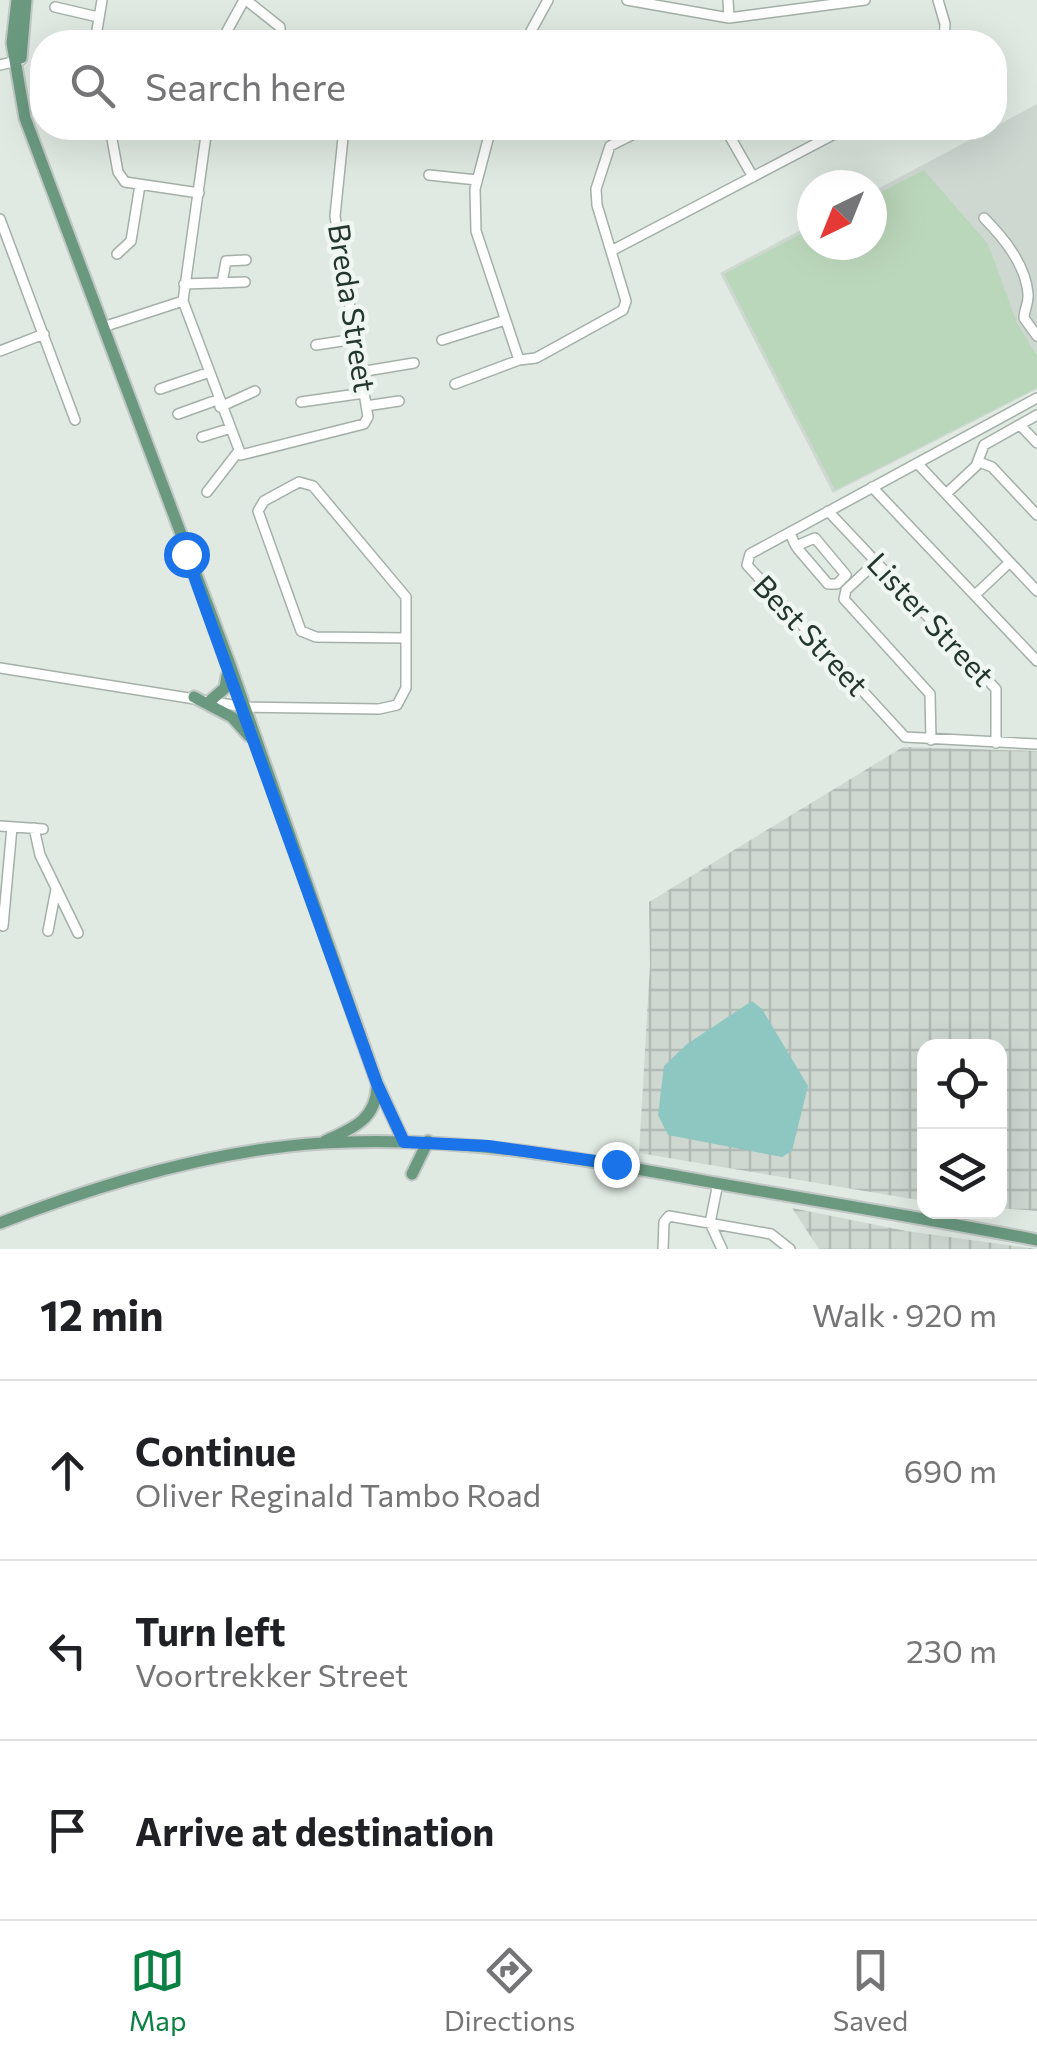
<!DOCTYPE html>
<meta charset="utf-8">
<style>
body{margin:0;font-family:Commissioner,sans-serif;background:#f6f6f6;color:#202124}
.controls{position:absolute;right:30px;bottom:30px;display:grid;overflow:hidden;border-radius:20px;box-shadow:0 10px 40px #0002}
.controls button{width:90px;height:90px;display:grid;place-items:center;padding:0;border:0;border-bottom:2px solid #e0e0e0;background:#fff;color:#202124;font:50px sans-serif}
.compass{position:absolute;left:797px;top:170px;width:90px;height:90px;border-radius:50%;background:#fff;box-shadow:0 10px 40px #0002;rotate:223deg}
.stop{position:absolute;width:30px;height:30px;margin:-22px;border:8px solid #1a73e8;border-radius:50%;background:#fff}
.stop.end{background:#1a73e8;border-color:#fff;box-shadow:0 2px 10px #0008}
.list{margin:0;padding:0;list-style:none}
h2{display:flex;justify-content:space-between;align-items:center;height:130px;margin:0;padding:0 40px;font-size:42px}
h2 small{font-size:32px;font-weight:400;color:#757577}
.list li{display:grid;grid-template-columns:65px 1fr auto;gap:30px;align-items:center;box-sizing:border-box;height:180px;padding:0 40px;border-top:2px solid #e0e0e0}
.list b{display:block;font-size:38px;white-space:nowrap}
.list p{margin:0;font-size:32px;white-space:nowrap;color:#757577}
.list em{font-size:32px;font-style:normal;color:#757577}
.icon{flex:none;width:55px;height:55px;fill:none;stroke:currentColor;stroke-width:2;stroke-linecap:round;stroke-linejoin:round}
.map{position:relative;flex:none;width:1037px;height:1249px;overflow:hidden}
.search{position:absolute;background:#fff;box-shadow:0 10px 40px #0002;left:30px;right:30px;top:30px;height:110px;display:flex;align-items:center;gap:25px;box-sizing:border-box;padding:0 35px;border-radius:40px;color:#757577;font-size:38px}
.sheet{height:670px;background:#fff}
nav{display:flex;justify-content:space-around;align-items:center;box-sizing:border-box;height:140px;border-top:2px solid #e0e0e0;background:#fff;font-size:28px;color:#757577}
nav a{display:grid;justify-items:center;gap:5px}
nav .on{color:#0b8043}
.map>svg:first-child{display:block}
.built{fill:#ced8d1}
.industrial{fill:url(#industrial-grid)}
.pitch{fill:#bbd7bb}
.water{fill:#8ec7c1}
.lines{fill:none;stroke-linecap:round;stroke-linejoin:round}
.minor-casing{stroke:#a4b0a8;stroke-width:12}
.major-casing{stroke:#c1c7c4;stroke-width:15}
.minor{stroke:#fff;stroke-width:9}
.major{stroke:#6a9980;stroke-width:11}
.route{stroke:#1a73e8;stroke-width:12}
.labels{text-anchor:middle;stroke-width:9;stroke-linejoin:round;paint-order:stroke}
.street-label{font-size:30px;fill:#23372c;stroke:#f0f6f1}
</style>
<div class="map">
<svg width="1037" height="1249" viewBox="0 0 1037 1249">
<defs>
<pattern id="industrial-grid" width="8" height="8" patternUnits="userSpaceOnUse" patternTransform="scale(2.5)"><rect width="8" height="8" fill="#ced8d1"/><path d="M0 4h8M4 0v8" fill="none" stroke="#b1bab4"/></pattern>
</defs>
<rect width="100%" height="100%" fill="#e0e9e2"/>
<path class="built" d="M1037 104V389L833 493 720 273 812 224V245H872V192Z"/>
<path class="industrial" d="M903 747 1037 751V1211L1000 1208V1046H924V1201L639 1153 650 965 649 902Z
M792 1208 906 1231 1037 1249H819Z"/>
<path class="pitch" d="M924 170 988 244 1017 323 1037 356V388L835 490 724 274 812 228V245H872V197Z"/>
<path class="water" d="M752 1001 762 1009 808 1086 792 1151 782 1157 668 1135 658 1115 664 1066 687 1044Z"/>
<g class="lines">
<g class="minor-casing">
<path id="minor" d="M246 0 280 27V42
M627 0 729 18 865 0
M728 0 729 18
M938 0 945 24 944 42
M55 7 98 17
M63 42 95 39
M95 42 102 0
M221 42 244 0
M525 42 548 0
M0 65 21 60
M110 128 118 172 125 182 199 193
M491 128 475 189 476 231 519 360
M725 128 753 177
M429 175 477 180
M984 218C1004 238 1026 265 1028 294 1029 303 1024 310 1024 318L1037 336
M0 219 75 420
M613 250 846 128
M117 254 131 241 140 185
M222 283 226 261 246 260
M184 284 245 282
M183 301 241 455 364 424 368 417 335 216 344 128
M103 327 183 301 207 128
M442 340 502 321
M316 345 355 339
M0 351 44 334
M360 372 414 363
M455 384 519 360 536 358 623 310 626 301 597 205 596 189 610 146 646 128
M160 389 207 373
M1037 398 750 554 747 565 905 737 1037 744
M301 402 364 393
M366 406 399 401
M220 407 255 391
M178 414 217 400
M1020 425 1037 443
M202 437 228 429
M979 462 992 467 1037 515
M917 463 1037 591
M872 487 1037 661
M207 492 238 452
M946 494 976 466 984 445 1037 415
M828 511 996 689V743
M790 532C792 538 794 544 798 549L828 584H837L846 575 815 538 796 546
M876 562 846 590 844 599 930 694 931 740
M975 595 1010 562
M0 668 245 707 379 709 397 705 406 688V597L313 486 299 482 264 501 258 511 301 631 316 637 406 638
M0 826 43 829
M34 828 40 855 78 933
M3 926 12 827
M48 931 56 889
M718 1183 710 1223 722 1249
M663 1249 664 1222 669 1216 771 1234 790 1249"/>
</g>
<g class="major-casing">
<path id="major" d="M17 0 12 43 25 118 229 662 377 1083 404 1142
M21 58 26 0
M194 697 232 717 249 736
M210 701 225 688 227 676
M325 1141C351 1129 376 1120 377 1087
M412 1174 428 1141
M0 1223C103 1183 213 1150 323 1143 457 1135 585 1159 715 1183 823 1202 930 1219 1037 1240"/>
</g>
<use href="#minor" class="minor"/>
<use href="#major" class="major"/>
</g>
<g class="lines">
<path class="route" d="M186 554 377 1084 404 1142 488 1146 616 1164"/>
</g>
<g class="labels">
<g class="street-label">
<text transform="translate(351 308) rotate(81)" y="10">Breda Street</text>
<text transform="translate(930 620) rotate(47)" y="10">Lister Street</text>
<text transform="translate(810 636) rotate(47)" y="10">Best Street</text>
</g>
</g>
</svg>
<div class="controls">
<button><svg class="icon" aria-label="locate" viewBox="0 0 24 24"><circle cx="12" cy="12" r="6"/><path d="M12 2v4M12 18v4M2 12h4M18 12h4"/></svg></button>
<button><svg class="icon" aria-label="layers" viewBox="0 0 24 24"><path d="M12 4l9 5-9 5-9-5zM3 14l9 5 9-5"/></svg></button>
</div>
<svg class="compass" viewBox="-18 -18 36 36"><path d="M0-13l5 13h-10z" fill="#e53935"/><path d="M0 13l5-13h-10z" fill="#757577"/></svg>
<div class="stop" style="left:186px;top:554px"></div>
<div class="stop end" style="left:616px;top:1164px"></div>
<div class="search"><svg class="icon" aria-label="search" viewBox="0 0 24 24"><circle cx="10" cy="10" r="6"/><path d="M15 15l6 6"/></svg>Search here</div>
</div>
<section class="sheet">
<h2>12 min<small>Walk · 920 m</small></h2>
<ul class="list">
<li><svg class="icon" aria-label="ahead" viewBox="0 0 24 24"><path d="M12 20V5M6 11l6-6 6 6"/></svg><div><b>Continue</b><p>Oliver Reginald Tambo Road</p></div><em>690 m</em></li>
<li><svg class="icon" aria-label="left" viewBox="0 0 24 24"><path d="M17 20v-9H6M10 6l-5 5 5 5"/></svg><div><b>Turn left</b><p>Voortrekker Street</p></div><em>230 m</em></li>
<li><svg class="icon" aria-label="arrive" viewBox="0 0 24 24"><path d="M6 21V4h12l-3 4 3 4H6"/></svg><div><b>Arrive at destination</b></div></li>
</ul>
</section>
<nav>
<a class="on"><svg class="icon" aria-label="map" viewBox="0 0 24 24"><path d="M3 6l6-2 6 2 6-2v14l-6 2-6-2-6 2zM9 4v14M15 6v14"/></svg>Map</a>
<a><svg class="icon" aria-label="directions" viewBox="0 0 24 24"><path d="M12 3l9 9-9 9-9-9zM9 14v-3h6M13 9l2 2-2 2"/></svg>Directions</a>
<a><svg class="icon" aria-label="saved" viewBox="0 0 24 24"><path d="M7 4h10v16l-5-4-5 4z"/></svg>Saved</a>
</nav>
